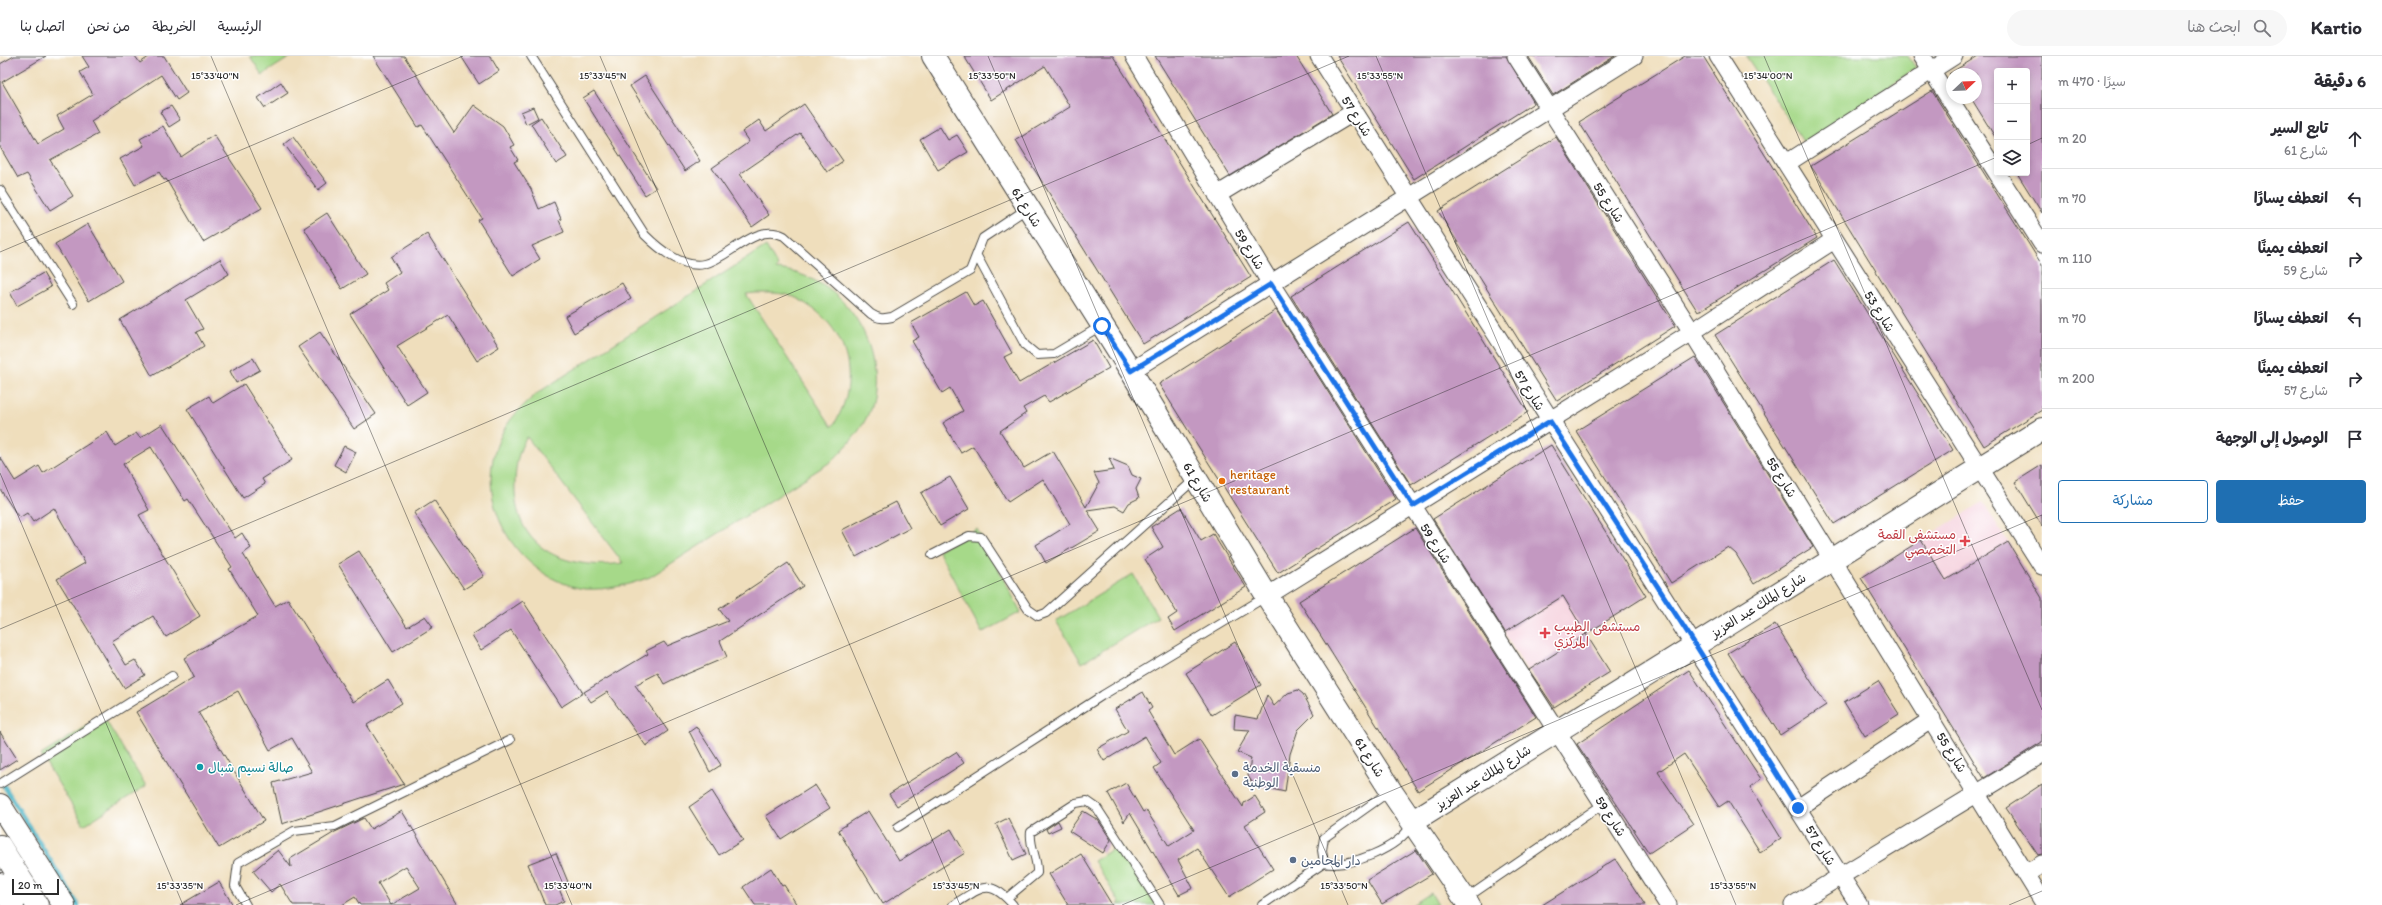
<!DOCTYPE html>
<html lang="ar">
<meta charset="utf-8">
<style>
body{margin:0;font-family:Itim,"Playpen Sans Arabic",sans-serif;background:#f7f7f7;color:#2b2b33;direction:rtl}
.controls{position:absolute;right:12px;top:12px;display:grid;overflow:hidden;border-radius:4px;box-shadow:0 2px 6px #0003}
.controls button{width:36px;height:36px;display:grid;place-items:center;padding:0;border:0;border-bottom:1px solid #e1e1e2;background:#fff;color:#2b2b33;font:20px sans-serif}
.compass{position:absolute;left:1946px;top:12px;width:36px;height:36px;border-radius:50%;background:#fff;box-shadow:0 2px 6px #0003;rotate:67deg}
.scale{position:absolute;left:12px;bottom:10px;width:47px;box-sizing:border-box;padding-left:4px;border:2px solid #2b2b2b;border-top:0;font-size:11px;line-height:14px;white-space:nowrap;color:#2b2b2b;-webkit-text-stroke:3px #fff;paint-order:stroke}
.stop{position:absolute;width:12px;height:12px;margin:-9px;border:3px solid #1a73e8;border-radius:50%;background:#fff}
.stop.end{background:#1a73e8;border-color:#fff;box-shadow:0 1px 4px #0008}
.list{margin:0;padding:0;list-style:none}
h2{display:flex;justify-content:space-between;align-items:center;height:52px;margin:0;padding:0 16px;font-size:17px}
h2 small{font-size:13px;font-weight:400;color:#7c7c81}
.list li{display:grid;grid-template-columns:26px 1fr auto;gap:12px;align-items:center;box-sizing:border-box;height:60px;padding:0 16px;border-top:1px solid #e1e1e2}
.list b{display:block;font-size:15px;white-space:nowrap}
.list p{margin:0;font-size:13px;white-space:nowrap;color:#7c7c81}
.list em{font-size:13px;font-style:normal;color:#7c7c81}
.actions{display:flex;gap:8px;padding:12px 16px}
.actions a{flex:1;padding:9px 0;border:1px solid #1f6fb2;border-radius:4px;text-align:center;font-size:14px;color:#1f6fb2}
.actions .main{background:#1f6fb2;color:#fff}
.icon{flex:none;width:22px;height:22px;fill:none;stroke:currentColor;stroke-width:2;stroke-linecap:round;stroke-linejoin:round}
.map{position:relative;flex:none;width:2042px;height:849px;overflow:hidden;direction:ltr}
header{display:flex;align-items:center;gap:24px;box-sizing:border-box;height:56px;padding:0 20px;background:#fff;border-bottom:1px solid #e1e1e2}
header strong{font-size:19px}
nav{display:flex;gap:22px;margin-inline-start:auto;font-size:14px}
.search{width:280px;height:36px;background:#f7f7f7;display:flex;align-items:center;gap:10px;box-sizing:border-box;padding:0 14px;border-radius:22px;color:#7c7c81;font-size:15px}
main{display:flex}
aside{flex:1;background:#fff}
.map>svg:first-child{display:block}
.built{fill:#f5cfdc}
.green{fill:#a6d989;stroke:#68825a;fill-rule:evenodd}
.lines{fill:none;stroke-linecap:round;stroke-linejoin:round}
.stream{stroke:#47b2c5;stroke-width:4.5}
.building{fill:#c398c1;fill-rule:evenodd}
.lane-casing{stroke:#484641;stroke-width:10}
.street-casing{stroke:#484641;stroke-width:19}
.secondary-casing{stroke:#484641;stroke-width:24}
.lane{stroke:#fff;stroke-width:8}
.street{stroke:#fff;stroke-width:17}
.secondary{stroke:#fff;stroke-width:22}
.route{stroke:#1a73e8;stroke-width:5}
.ticks{fill:none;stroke:#2b2b2b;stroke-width:1;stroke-opacity:0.45}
.food-dot{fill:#e8710a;stroke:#fff;stroke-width:1.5}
.health-dot{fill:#e0444e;stroke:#fff;stroke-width:1.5}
.culture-dot{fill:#0f9aa8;stroke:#fff;stroke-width:1.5}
.service-dot{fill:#5c6f8a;stroke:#fff;stroke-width:1.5}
.labels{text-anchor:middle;stroke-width:3;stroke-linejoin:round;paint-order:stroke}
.street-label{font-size:13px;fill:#2b2b2b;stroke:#fff}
.food-label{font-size:13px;fill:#c56008;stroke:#fff;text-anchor:start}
.health-label{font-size:13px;fill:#be3a42;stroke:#fff;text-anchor:end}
.culture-label{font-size:13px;fill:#0d838f;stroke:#fff;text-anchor:start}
.service-label{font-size:13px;fill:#4e5e75;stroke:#fff;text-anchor:start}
.ticks-label{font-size:10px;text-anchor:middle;fill:#2b2b2b;stroke:#fff;stroke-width:3;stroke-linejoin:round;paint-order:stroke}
</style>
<header>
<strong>Kartio</strong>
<div class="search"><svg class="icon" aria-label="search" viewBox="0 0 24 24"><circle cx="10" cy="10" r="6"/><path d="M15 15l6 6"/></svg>ابحث هنا</div>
<nav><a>الرئيسية</a><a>الخريطة</a><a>من نحن</a><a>اتصل بنا</a></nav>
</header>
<main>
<aside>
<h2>6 دقيقة<small>سيرًا · 470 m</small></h2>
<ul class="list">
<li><svg class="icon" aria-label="ahead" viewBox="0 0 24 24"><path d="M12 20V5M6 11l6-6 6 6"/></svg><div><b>تابع السير</b><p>شارع 61</p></div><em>20 m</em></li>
<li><svg class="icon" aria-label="left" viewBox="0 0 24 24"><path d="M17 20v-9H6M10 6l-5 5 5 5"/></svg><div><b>انعطف يسارًا</b></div><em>70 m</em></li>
<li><svg class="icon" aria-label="right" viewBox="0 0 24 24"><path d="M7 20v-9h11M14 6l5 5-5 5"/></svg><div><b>انعطف يمينًا</b><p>شارع 59</p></div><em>110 m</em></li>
<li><svg class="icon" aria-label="left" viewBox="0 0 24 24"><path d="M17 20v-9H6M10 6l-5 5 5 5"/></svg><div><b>انعطف يسارًا</b></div><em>70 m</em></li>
<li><svg class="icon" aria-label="right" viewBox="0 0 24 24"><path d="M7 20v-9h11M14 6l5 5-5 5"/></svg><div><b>انعطف يمينًا</b><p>شارع 57</p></div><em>200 m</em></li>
<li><svg class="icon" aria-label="arrive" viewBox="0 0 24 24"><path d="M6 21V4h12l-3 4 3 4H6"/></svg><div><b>الوصول إلى الوجهة</b></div></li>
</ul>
<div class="actions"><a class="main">حفظ</a><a>مشاركة</a></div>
</aside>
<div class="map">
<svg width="2042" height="849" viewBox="0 0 2042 849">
<rect width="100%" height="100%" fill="#fff"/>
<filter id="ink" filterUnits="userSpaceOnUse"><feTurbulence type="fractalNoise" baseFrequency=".025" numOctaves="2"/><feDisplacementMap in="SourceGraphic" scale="8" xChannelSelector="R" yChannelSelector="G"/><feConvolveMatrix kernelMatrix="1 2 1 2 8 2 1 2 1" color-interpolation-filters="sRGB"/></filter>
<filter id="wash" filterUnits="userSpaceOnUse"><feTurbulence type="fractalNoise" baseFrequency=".012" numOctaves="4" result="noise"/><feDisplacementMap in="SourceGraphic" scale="16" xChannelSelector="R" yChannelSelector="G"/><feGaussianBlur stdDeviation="0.9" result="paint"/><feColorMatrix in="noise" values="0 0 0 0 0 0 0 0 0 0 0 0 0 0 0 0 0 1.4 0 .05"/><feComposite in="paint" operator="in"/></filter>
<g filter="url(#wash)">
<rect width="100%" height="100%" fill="#efdebc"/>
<path class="built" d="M1983 446 2008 486 1946 524 1921 484Z
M1563 540 1586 578 1527 615 1504 577Z"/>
<path class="green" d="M250 0H292L262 19Z
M1746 0H1908L1916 12 1804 87Z
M766 190 778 211 776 213C839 219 883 280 873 342 869 367 849 388 832 405L650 521C629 529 608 534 585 533 576 532 565 528 556 524 506 500 476 438 499 384 507 364 522 350 539 336ZM755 237C768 237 781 236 794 241 801 244 809 250 815 254 852 283 859 332 832 371L746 238ZM527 381 623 507C564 515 512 492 515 425 516 409 518 394 527 381Z
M977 473 1021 556 982 577 938 494Z
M1133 518 1158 561 1082 607 1056 565Z
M103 660 146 730 84 769 41 699Z
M1119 789 1157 849H1117L1120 847 1094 805Z
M1431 837 1438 849H1412Z"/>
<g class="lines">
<path class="stream" d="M1 725 78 849"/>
</g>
<g id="blocks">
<path class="building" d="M14 0H46L2 26 38 88 64 73 57 60 93 38 80 16 89 11 82 0H135L140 7 150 0H164L187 37 177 44 161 19 91 65 98 78 50 104 73 140 50 154 27 118 18 122 0 91V8Z
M373 0H404L454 77 474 49 503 70 514 89 510 91 518 104 514 106 531 133 539 153 554 146 561 163 559 164 564 176 532 190 540 203 513 220 478 164 482 162 422 69 418 71Z
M461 0H490L499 15 479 28Z
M964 0H1113L1251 221 1143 288 1016 84 1070 51 1045 10 991 44Z
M1155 0H1296L1332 58 1230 120Z
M1337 0H1506L1534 47 1414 123Z
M1528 0H1615L1553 39Z
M1685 0H1703L1817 182 1698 256 1579 66Z
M1978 0H2042V157L2017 117H2027V15H1997V84L1971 42H1976V18H1949Z
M645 20 700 105 685 115 630 30Z
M281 26 288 37 265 52 258 42Z
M594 35 656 132 645 139 583 42Z
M1932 35 2042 209V354L1984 390 1811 110Z
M804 48 843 105 827 116 800 77 740 118 769 159 752 171 712 112 749 86 742 76 759 64 766 75Z
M171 50 180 64 169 71 160 56Z
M533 51 538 62 526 68 521 56Z
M541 61 567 101 556 108 531 68Z
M163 70 181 101 214 79 262 152 203 186 166 123 164 124 159 116 135 129 120 103 144 90 140 83Z
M940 71 948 84 957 79 968 96 938 114 920 83Z
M293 81 327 127 318 134 284 88Z
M1556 81 1675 270 1557 345 1438 155Z
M327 157 366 218 342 233 304 172Z
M1409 166 1528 356 1411 429 1291 240Z
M88 168 122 225 89 245 55 188Z
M427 178 499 291 477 305 448 259 397 290 427 336 407 349 350 258 388 234 384 227 400 216 391 201Z
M220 203 229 218 186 244 203 273 196 276 204 290 152 320 120 264Z
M1834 204 1953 394 1834 468 1715 279Z
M43 217 51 231 17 250 10 236Z
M622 227 631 243 574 277 565 260Z
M966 236 974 250 983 245 1012 297 1004 301 1019 327 1093 284 1109 312 1049 346 1044 340 1023 352 1026 357 1000 375 1024 412 1053 395 1086 451 1099 427 1094 417 1114 414 1109 402 1128 410 1132 419 1141 423 1136 433 1139 442 1129 447 1124 455 1115 450 1087 454 1100 475 1046 507 1036 489 1070 468 1043 423 1008 446 973 390 961 397 943 367 963 355 950 332 942 337 912 285 919 281 911 267Z
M1276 254 1396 443 1278 517 1159 328Z
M320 276 376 358 354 373 298 291Z
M1695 301 1813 491 1754 528 1736 498 1728 491 1671 527 1576 375Z
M253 302 260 314 236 327 230 315Z
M244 328 292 404 262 423 265 428 243 442 187 353 209 340 213 347Z
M162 368 235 482 242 477 251 492 243 498 275 550 288 543 353 646 388 624 402 647 367 669 404 728 282 768 273 727 312 716 292 682 270 694 238 635 198 656 264 765 219 792 136 656 194 621 184 602 258 560 229 513 232 511 188 443 185 445 151 391 123 408 149 454 139 459 200 560 166 581 153 560 112 585 126 609 135 604 145 619 124 632 57 523 85 507 54 452 33 466 27 457 19 462 0 433V401L15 425 39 410 43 417 107 376 115 390 136 377 140 382Z
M1551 389 1646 540 1586 578 1563 540 1505 576 1433 463Z
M344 390 356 396 346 416 334 409Z
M2042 409V470L2015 426Z
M950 421 969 453 940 470 921 437Z
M434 444 484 520 464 533 414 457Z
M896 446 910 472 856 501 842 474Z
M1181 452 1201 485 1213 478 1246 531 1175 575 1168 563 1177 557 1145 503 1163 491 1151 471Z
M1415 472 1536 661 1418 735 1299 545Z
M1921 484 1946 524 2008 486 2042 542V686L1984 722 1861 522Z
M359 495 407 571 425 560 433 571 393 596 338 508Z
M788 507 803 530 720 585 727 601 682 620V619L664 628 658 617 635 629 668 675 646 690 607 636 591 646 584 636 648 598 646 595 664 586 667 590 728 565 719 553Z
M523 545 583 637 561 651 511 574 481 594 472 579Z
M1775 568 1826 649 1780 679 1728 597Z
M1586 578 1610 616 1554 651 1529 614Z
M1235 586 1261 629 1212 659 1186 617Z
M1689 614 1761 723 1750 731 1781 782 1760 796 1728 745 1719 751 1684 698 1658 716 1693 768 1649 797 1577 688Z
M1878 625 1899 658 1865 680 1844 646Z
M1298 634 1303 638 1314 658 1298 674 1290 698 1285 736 1254 729 1248 720 1251 702 1237 696 1250 674 1234 673 1235 659 1258 663 1267 639 1274 650 1288 637Z
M1143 636 1152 652 1148 655 1174 699 1199 683 1243 751 1244 747 1255 740 1265 756 1245 769 1273 813 1229 841 1197 792 1178 804 1193 832 1179 839 1130 757 1124 766 1108 737 1126 727 1143 756 1146 754 1169 790 1194 774 1154 712 1161 707 1145 680 1104 705 1097 693 1128 675 1115 653Z
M696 670 721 709 710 716 689 675Z
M0 676 17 703 0 714Z
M956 696 964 707 897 750 889 738Z
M2042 728V798L2038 799 2006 752Z
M815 729 830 752 781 783 766 760Z
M712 735 743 784 719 799 689 751Z
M402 755 458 849H360L355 841 342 849H293L280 828 271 836 253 815 278 794 291 811 290 803 335 776 364 762 371 773ZM406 810 420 832 391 849 378 827Z
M868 755 899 805 951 773 965 797 883 848 838 774Z
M1083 755 1098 764 1111 784 1103 797 1069 775Z
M1008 762 1026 798 1013 804 996 768Z
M1058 765 1061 771 1048 777 1046 773Z
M1416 794 1432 818 1382 848 1367 824Z
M556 797 568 826 558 830 564 845 555 849H545L528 808Z
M1081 798 1112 849H1068L1049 818Z
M1615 803 1645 849H1542L1574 829Z
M771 812 782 830 784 829 797 849H755L743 831Z
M219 826 233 849H180Z"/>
</g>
</g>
<g filter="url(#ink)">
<use href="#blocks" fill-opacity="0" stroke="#484641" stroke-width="1"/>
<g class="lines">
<g class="lane-casing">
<path id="lane" d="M531 0 645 179C658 192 683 213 704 208 730 202 755 166 784 180L871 258C879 263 883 263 892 261L970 215 983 182 1028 152
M0 134 73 248
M977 200 1025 289 1037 299 1054 298 1101 270
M932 499 969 480 981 481 1028 553 1038 560 1046 557 1195 423
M0 728 172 620
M898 771 1103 639 1267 540
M1324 807 1322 794 1324 782 1390 735
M1007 842 1037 817C1038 803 1029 790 1031 776L1076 747 1087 745 1097 752 1160 849
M1465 843 1603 748
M246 849 235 830 238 807 294 775 335 770 510 684
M953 849C980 833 988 820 1013 849
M1262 849 1324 807C1350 812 1399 792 1411 769"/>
</g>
<g class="street-casing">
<path id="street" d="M1134 0 1271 228 1668 849
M1319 0 1859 849
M1516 0 1692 276 2042 844
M1718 0 2042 510
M1922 0 1997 117
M1787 107 1954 0
M1997 117 2042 188
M1217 139 1354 56
M1131 315 1634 0
M1267 540 1692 276 1834 184
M1798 752 1932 663
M2026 818 2042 808
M1793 849 2042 698"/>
</g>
<g class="secondary-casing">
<path id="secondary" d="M933 0 1131 315 1267 540 1391 735 1469 849
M0 749 64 849
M1413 765 2042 373
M0 790 37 849
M0 828 13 849"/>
</g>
<use href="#lane" class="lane"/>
<use href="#street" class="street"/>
<use href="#secondary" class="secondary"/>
</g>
</g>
<g class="lines" filter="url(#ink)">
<path class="route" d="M1102 270 1131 315 1271 228 1413 450 1550 365 1695 588 1798 752"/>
</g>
<path class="ticks" d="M211 0 572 849M600 0 960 849M988 0 1348 849M1376 0 1736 849M1764 0 2042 654M2027 89 2042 82M0 196 463 0M0 417 183 849M0 573 1349 0M236 849 1997 101M1122 849 2042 459M2009 849 2042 835"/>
<circle class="food-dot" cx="1222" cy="425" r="4"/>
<g class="health-dot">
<path d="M1963 479h4v4h4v4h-4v4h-4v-4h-4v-4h4z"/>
<path d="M1543 571h4v4h4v4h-4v4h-4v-4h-4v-4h4z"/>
</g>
<circle class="culture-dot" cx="200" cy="711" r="4"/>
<g class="service-dot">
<circle cx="1235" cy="718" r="4"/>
<circle cx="1293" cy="804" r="4"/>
</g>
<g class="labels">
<g class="street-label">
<text transform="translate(1357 60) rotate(58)" y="5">شارع 57</text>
<text transform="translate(1609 146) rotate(57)" y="5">شارع 55</text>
<text transform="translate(1027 151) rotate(58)" y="5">شارع 61</text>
<text transform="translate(1250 193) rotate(59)" y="5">شارع 59</text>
<text transform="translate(1880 255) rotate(58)" y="5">شارع 53</text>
<text transform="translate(1530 334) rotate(58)" y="5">شارع 57</text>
<text transform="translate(1782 421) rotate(58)" y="5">شارع 55</text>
<text transform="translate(1198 426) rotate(59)" y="5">شارع 61</text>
<text transform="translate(1436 487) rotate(57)" y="5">شارع 59</text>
<text transform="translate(1758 549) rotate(-32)" y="5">شارع الملك عبد العزيز</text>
<text transform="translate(1952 696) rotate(58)" y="5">شارع 55</text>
<text transform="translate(1370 701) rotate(58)" y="5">شارع 61</text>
<text transform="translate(1483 721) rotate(-32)" y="5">شارع الملك عبد العزيز</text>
<text transform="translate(1611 760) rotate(57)" y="5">شارع 59</text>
<text transform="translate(1821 789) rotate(58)" y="5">شارع 57</text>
</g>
<g class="food-label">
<text x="1230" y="423">heritage<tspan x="1230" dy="15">restaurant</tspan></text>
</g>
<g class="health-label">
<text x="1956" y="483">مستشفى القمة<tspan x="1956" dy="15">التخصصي</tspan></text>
<text x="1554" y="575" text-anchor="start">مستشفى الطبيب<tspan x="1554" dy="15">المركزي</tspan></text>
</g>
<g class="culture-label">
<text x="208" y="716">صالة نسيم شبال</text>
</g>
<g class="service-label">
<text x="1243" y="716">منسقية الخدمة<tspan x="1243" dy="15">الوطنية</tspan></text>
<text x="1301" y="809">دار المحامين</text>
</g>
</g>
<g class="ticks-label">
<text x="215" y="23">15°33'40"N</text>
<text x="603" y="23">15°33'45"N</text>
<text x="992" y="23">15°33'50"N</text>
<text x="1380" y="23">15°33'55"N</text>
<text x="1768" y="23">15°34'00"N</text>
<text x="180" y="833">15°33'35"N</text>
<text x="568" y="833">15°33'40"N</text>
<text x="956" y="833">15°33'45"N</text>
<text x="1344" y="833">15°33'50"N</text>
<text x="1733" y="833">15°33'55"N</text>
</g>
</svg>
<div class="controls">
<button>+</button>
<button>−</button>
<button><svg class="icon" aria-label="layers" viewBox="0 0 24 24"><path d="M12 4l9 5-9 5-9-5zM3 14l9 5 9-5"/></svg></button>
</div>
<svg class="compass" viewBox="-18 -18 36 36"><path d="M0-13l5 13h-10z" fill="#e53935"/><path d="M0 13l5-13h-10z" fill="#7c7c81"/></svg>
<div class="scale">20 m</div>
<div class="stop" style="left:1102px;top:270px"></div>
<div class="stop end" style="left:1798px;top:752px"></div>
</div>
</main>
